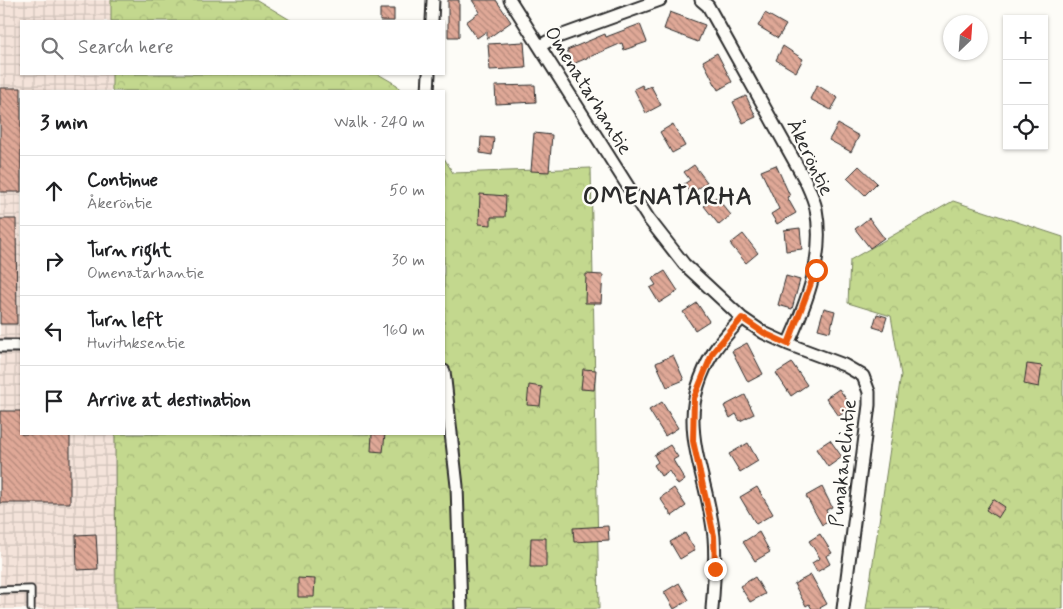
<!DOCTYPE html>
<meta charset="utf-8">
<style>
body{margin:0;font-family:Mynerve,sans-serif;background:#f6f6f6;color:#202124}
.controls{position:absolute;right:15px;top:15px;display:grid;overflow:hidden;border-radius:0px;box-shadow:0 1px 4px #0004}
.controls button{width:45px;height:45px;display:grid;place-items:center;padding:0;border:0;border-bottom:1px solid #e0e0e0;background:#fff;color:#202124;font:25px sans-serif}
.compass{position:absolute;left:943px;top:15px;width:45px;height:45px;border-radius:50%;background:#fff;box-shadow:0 1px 4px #0004;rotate:25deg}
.stop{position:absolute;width:15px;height:15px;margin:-11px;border:4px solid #ea580c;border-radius:50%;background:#fff}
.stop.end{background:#ea580c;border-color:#fff;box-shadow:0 1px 5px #0008}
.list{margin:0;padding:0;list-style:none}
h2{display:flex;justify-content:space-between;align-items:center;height:65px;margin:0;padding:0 20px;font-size:21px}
h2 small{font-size:16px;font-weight:400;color:#757577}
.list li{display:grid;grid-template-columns:32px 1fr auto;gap:15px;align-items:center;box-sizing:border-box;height:70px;padding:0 20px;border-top:1px solid #e0e0e0}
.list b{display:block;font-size:19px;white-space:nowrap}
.list p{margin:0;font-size:16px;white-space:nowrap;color:#757577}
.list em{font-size:16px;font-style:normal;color:#757577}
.icon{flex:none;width:28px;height:28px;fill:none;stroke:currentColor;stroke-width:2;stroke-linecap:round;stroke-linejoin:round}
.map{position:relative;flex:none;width:1063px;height:609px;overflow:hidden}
.search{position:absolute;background:#fff;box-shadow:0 1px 4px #0004;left:20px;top:20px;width:425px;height:55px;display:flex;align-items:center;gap:12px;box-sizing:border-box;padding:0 18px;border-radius:0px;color:#757577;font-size:19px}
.panel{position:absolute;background:#fff;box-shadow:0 1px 4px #0004;left:20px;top:90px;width:425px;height:345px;border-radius:0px}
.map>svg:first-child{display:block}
.industrial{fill:url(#industrial-grid)}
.forest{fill:url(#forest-crowns);stroke:#77825c}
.building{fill:url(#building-back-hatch);stroke:#2b2b2b}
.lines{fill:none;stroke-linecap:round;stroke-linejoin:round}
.lane-casing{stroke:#2b2b2b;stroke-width:9}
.street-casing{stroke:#2b2b2b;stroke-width:15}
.lane{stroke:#fdfcf7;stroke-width:5.5}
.street{stroke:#fdfcf7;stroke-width:11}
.route{stroke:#ea580c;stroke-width:6}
.labels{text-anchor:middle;stroke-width:4.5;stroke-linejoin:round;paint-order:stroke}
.street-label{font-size:20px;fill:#2b2b2b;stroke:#fdfcf7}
.district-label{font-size:25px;font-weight:bold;letter-spacing:1px;fill:#2b2b2b;stroke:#fdfcf7}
</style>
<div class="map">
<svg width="1063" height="609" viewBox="0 0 1063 609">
<defs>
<pattern id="industrial-grid" width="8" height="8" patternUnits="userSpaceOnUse" patternTransform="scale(1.25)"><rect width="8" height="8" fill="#f4e3da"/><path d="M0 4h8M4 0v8" fill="none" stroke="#d1c3bb"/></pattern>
<pattern id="forest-crowns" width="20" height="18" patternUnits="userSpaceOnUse" patternTransform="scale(1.25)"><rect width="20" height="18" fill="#c3d88e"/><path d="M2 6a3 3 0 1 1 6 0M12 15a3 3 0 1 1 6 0" fill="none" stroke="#a8ba7b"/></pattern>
<pattern id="building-back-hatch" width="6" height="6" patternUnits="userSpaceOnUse" patternTransform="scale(1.25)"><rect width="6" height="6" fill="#dfa897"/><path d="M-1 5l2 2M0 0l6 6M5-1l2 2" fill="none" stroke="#b5897b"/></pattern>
</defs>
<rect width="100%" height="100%" fill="#fdfcf7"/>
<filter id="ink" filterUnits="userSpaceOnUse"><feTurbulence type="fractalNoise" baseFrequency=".02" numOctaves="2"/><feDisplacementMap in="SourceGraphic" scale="10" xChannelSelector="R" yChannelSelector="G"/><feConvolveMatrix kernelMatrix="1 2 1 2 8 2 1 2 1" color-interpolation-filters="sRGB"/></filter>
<g filter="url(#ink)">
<path class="industrial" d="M0 0H111V21H21V74H112V91H21V434H115L116 609H0Z"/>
<path class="forest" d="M111 0H257L292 21H111Z
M112 74H378L397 85 401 91H112Z
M444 158 453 173 591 168 599 609H116L115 434H444Z
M953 201 1063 237V609H866L901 375 891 316 848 303 850 260Z"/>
<path class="building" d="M448 0H459V37H448Z
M472 0H496L511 22 487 39V31L477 38 466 22 480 12Z
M380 9H394V21H380Z
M670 12 705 25 698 42 664 29Z
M765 13 786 25 778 38 758 26Z
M640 24 647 42 624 50 622 43 573 64 567 50 605 34 606 37Z
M524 42 526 68 490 70 488 44Z
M783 46 803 59 796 72 776 60Z
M717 53 732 82 718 90 703 61Z
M535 85 536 102 496 104 495 86Z
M642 85 644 89 651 86 661 105 646 113 634 89Z
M817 85 838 98 831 110 810 99Z
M0 88H21V192H0Z
M746 96 756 117 743 123 733 102Z
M673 124 685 146 672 153 660 132Z
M838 124 859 136 851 152 829 140Z
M534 133 552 135 549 172 531 171Z
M481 137 494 138 492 155 480 153Z
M694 165 707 182 691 194 684 184 690 180 684 172Z
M776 165 790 196 787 197 796 213 777 224 771 214 779 209 761 171Z
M859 166 877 183 865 195 847 178Z
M480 194 506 196 505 217H491V225L479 224Z
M716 197 731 215 719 225 704 206Z
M869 218 884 238 870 248 855 229Z
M0 219H16L17 324H0Z
M800 228 802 249 786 251 784 230Z
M743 234 758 253 746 263 730 244Z
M665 271 678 291 659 303 650 288 656 285 652 279Z
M586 274 603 275 601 303H585Z
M786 276 800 280 792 309 778 305Z
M697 303 709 321 695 330 683 312Z
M824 308 835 311 830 332 818 329Z
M877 314 887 317 883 330 873 327Z
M747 343 763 374 748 382 732 351Z
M673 355 684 380 667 387 656 363Z
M792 363 807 385 791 396 776 373Z
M1027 364 1042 366 1039 387 1024 384Z
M583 369 596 370 594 390 581 389Z
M529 385 542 387 540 406 527 405Z
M839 389 852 407 839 416 826 398Z
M745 395 754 414 740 421 736 414 730 418 724 406Z
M662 402 678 428 665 436 649 410Z
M0 411H21V434H70V503H0Z
M372 434H385L383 452 371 451Z
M830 440 842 457 828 467 816 449Z
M748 443 758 461 740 472 729 454Z
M670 445 678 457 673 460 685 480 678 485 669 471 661 476 654 465 658 462 654 455Z
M757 487 773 514 756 524 740 497Z
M822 487 832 507 826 510 832 520 822 525 806 496Z
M674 488 686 506 672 516 660 498Z
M993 499 1005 507 998 518 986 510Z
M608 526 609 540 574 542 573 528Z
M759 532 770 552 755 561 743 542Z
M685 533 695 550 680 559 670 542Z
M96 534 98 569 77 570 76 535Z
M820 534 832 553 826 556 830 564 817 572 812 563 820 558 809 541Z
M531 538H546V567H530Z
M811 575 827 604 818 609H812L809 604 806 606 794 584Z
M755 577 765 594 750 602 740 586Z
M298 578 315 579 314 597H298Z
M679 583 689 600 674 609 664 592Z"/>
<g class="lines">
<g class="lane-casing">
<path id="lane" d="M0 590 31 589V609"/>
</g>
<g class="street-casing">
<path id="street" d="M510 0 648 218 684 264 742 318 764 333 788 344 844 365 863 376 869 392V405L843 609
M701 0 708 6 805 180C809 189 814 199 816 209 825 256 807 302 788 344
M432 21 433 0
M540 46 552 39 660 0
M428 91 429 74
M0 346H21
M444 371 457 486 461 609
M712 609C714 585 716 561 714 537 707 467 671 422 713 353 720 341 732 329 742 318"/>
</g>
<use href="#lane" class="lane"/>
<use href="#street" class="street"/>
</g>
</g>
<g class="lines" filter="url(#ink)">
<path class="route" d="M715 569 714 536 693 441 694 398 713 352 742 318 764 333 788 344 816 270"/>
</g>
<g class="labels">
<g class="street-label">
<text transform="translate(589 90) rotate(58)" y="7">Omenatarhantie</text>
<text transform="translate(811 157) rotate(64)" y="7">Åkeröntie</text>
<text transform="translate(842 463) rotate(-84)" y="7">Punakanelintie</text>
</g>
<g class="district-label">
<text x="668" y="204">OMENATARHA</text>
</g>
</g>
</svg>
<div class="controls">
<button>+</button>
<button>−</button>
<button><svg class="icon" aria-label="locate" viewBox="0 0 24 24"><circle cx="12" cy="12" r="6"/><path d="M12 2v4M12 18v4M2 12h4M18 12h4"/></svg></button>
</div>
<svg class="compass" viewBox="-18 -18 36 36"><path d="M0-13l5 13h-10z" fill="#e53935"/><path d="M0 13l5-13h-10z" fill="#757577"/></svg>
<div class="stop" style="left:816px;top:270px"></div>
<div class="stop end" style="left:715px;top:569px"></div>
<div class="search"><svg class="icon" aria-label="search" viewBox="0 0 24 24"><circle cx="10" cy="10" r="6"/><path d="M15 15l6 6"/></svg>Search here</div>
<section class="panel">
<h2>3 min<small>Walk · 240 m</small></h2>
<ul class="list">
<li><svg class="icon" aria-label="ahead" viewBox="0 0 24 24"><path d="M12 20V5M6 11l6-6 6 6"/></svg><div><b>Continue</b><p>Åkeröntie</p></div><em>50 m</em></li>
<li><svg class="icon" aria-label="right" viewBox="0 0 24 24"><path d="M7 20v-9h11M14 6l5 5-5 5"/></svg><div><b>Turn right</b><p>Omenatarhantie</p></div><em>30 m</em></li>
<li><svg class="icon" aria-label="left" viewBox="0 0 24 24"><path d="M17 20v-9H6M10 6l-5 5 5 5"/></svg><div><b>Turn left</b><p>Huvituksentie</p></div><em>160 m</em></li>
<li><svg class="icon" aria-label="arrive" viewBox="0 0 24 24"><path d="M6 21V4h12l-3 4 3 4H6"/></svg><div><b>Arrive at destination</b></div></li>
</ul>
</section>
</div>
